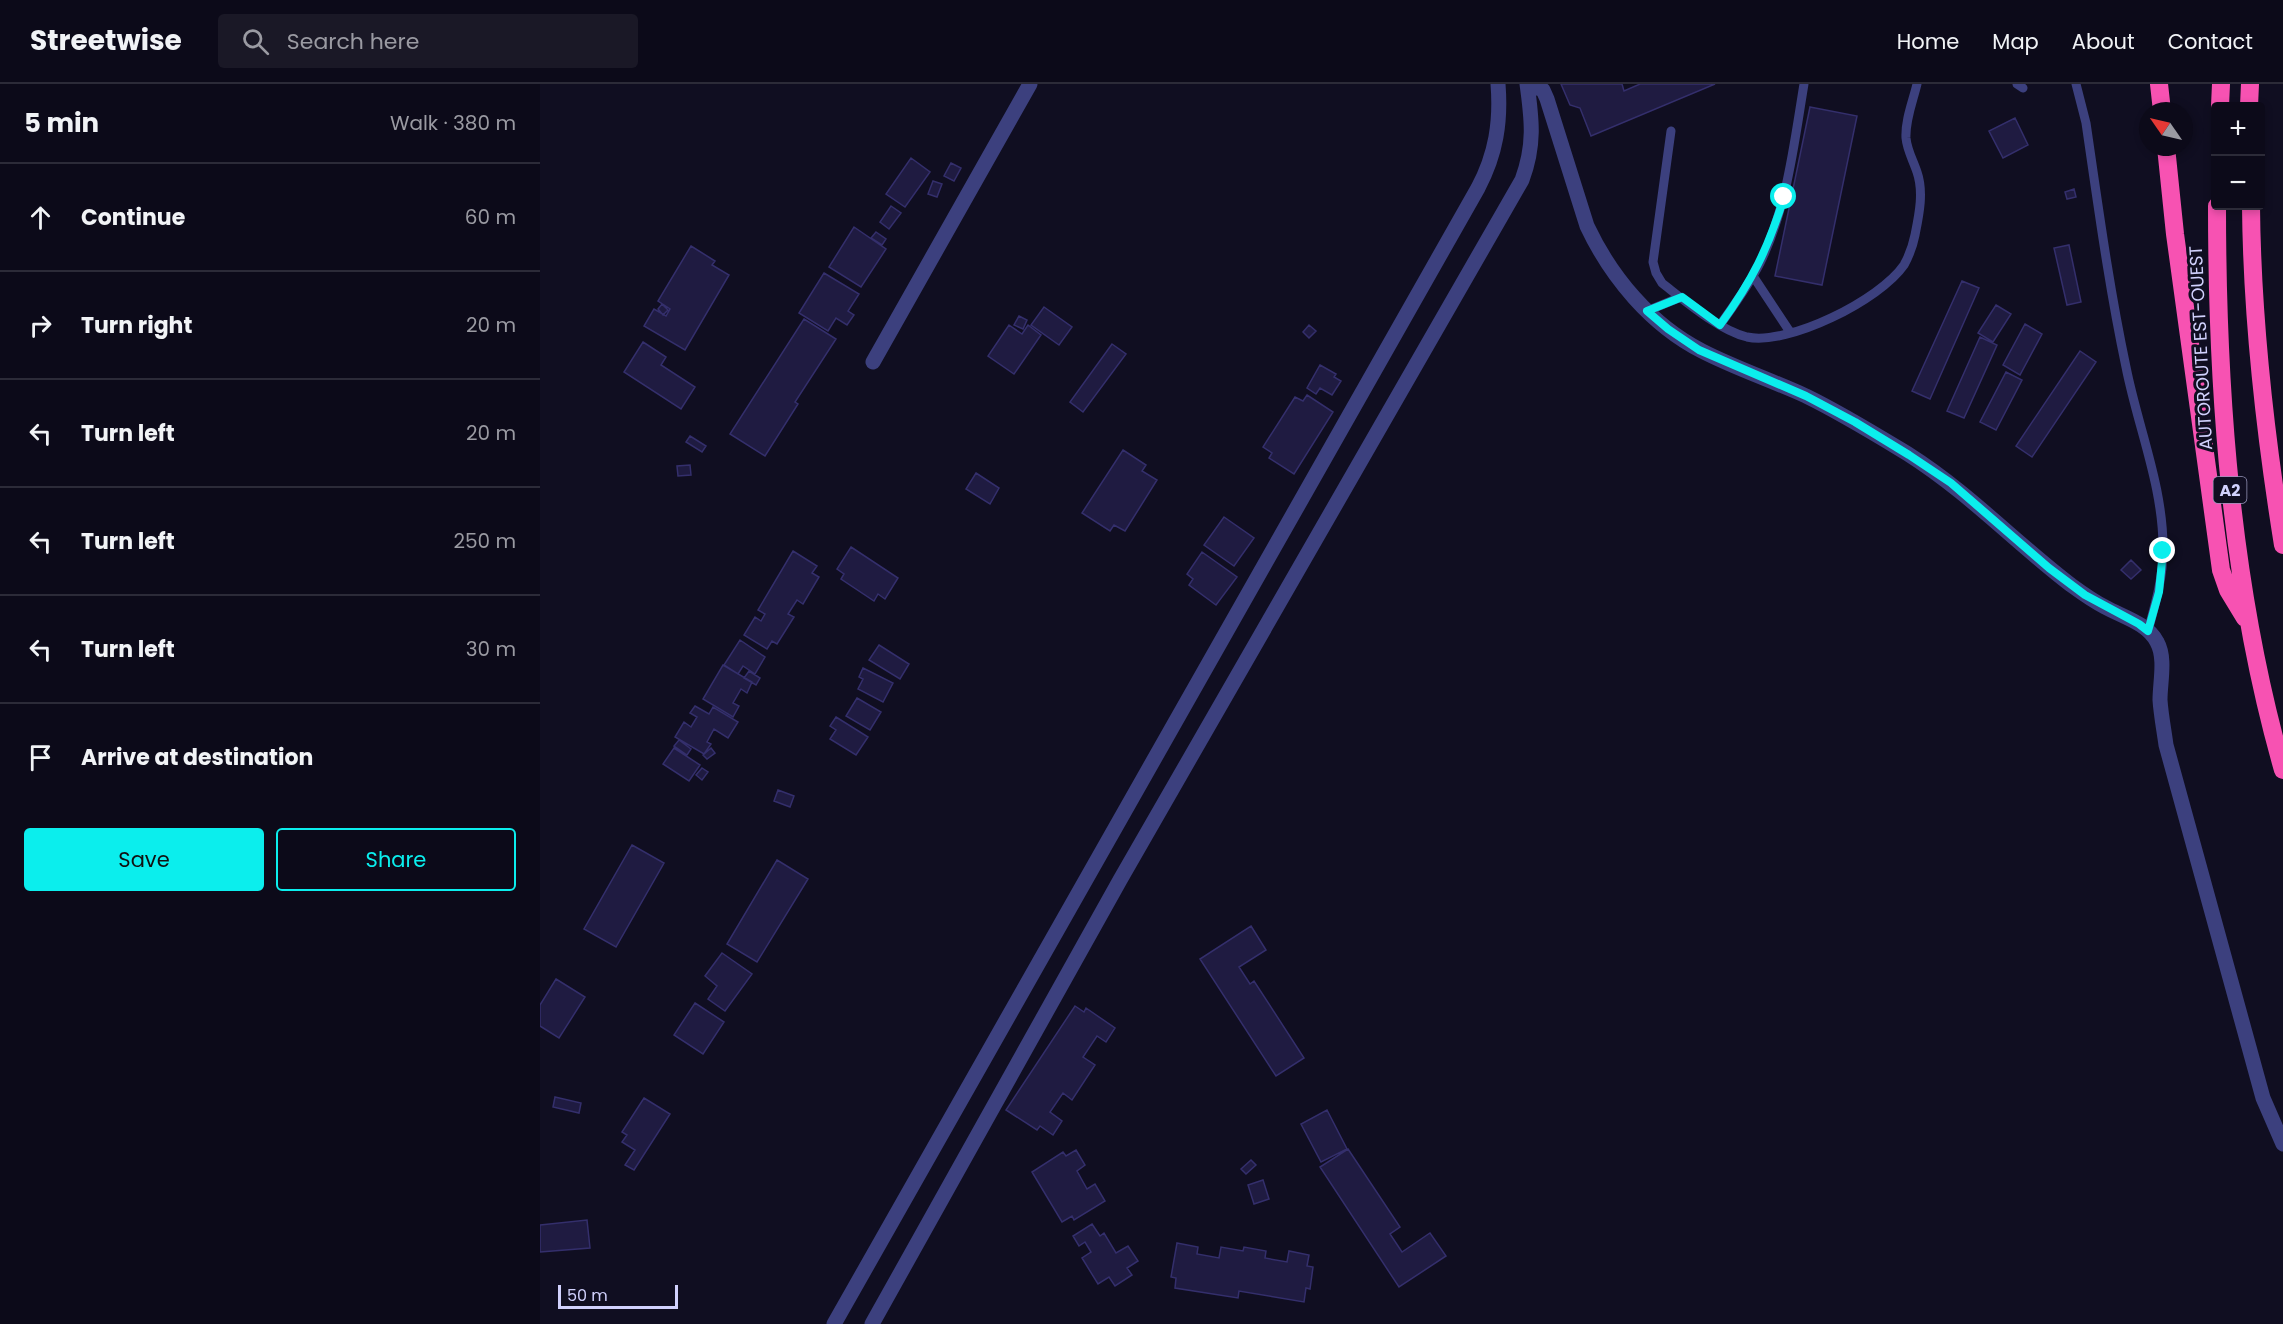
<!DOCTYPE html>
<meta charset="utf-8">
<style>
body{margin:0;font-family:Poppins,sans-serif;background:#1a1826;color:#f1f3f6}
.controls{position:absolute;right:18px;top:18px;display:grid;overflow:hidden;border-radius:6px;box-shadow:0 3px 9px #0003}
.controls button{width:54px;height:54px;display:grid;place-items:center;padding:0;border:0;border-bottom:2px solid #2c2b38;background:#0c0a19;color:#f1f3f6;font:30px sans-serif}
.compass{position:absolute;left:1599px;top:18px;width:54px;height:54px;border-radius:50%;background:#0c0a19;box-shadow:0 3px 9px #0003;rotate:304deg}
.scale{position:absolute;left:18px;bottom:15px;width:120px;box-sizing:border-box;padding-left:6px;border:3px solid #d1d1fd;border-top:0;font-size:16px;line-height:21px;white-space:nowrap;color:#d1d1fd;-webkit-text-stroke:4px #100e21;paint-order:stroke}
.stop{position:absolute;width:18px;height:18px;margin:-14px;border:4px solid #0beeed;border-radius:50%;background:#fff}
.stop.end{background:#0beeed;border-color:#fff;box-shadow:0 2px 6px #0008}
.list{margin:0;padding:0;list-style:none}
h2{display:flex;justify-content:space-between;align-items:center;height:78px;margin:0;padding:0 24px;font-size:26px}
h2 small{font-size:20px;font-weight:400;color:#9a9aa2}
.list li{display:grid;grid-template-columns:39px 1fr auto;gap:18px;align-items:center;box-sizing:border-box;height:108px;padding:0 24px;border-top:2px solid #2c2b38}
.list b{display:block;font-size:22px;white-space:nowrap}
.list em{font-size:20px;font-style:normal;color:#9a9aa2}
.actions{display:flex;gap:12px;padding:18px 24px}
.actions a{flex:1;padding:14px 0;border:2px solid #0beeed;border-radius:6px;text-align:center;font-size:21px;color:#0beeed}
.actions .main{background:#0beeed;color:#111}
.icon{flex:none;width:33px;height:33px;fill:none;stroke:currentColor;stroke-width:2;stroke-linecap:round;stroke-linejoin:round}
.map{position:relative;flex:none;width:1743px;height:1240px;overflow:hidden}
header{display:flex;align-items:center;gap:36px;box-sizing:border-box;height:84px;padding:0 30px;background:#0c0a19;border-bottom:2px solid #2c2b38}
header strong{font-size:28px}
nav{display:flex;gap:33px;margin-inline-start:auto;font-size:21px}
.search{width:420px;height:54px;background:#1a1826;display:flex;align-items:center;gap:15px;box-sizing:border-box;padding:0 21px;border-radius:6px;color:#9a9aa2;font-size:22px}
main{display:flex}
aside{flex:1;background:#0c0a19}
.map>svg:first-child{display:block}
.building{fill:#1f1b41;stroke:#342f6c;stroke-width:1.5}
.lines{fill:none;stroke-linecap:round;stroke-linejoin:round}
.service{stroke:#3c407e;stroke-width:9}
.minor{stroke:#3c407e;stroke-width:15}
.motorway{stroke:#f752b2;stroke-width:18}
.route{stroke:#0beeed;stroke-width:8}
.labels{text-anchor:middle;stroke-width:6;stroke-linejoin:round;paint-order:stroke}
.shield{fill:#100e21;stroke:#9796bb;stroke-width:1.5}
.shield-label{font-size:16px;font-weight:bold;fill:#d1d1fd}
.street-label{font-size:18px;fill:#d1d1fd;stroke:#100e21}
</style>
<header>
<strong>Streetwise</strong>
<div class="search"><svg class="icon" aria-label="search" viewBox="0 0 24 24"><circle cx="10" cy="10" r="6"/><path d="M15 15l6 6"/></svg>Search here</div>
<nav><a>Home</a><a>Map</a><a>About</a><a>Contact</a></nav>
</header>
<main>
<aside>
<h2>5 min<small>Walk · 380 m</small></h2>
<ul class="list">
<li><svg class="icon" aria-label="ahead" viewBox="0 0 24 24"><path d="M12 20V5M6 11l6-6 6 6"/></svg><div><b>Continue</b></div><em>60 m</em></li>
<li><svg class="icon" aria-label="right" viewBox="0 0 24 24"><path d="M7 20v-9h11M14 6l5 5-5 5"/></svg><div><b>Turn right</b></div><em>20 m</em></li>
<li><svg class="icon" aria-label="left" viewBox="0 0 24 24"><path d="M17 20v-9H6M10 6l-5 5 5 5"/></svg><div><b>Turn left</b></div><em>20 m</em></li>
<li><svg class="icon" aria-label="left" viewBox="0 0 24 24"><path d="M17 20v-9H6M10 6l-5 5 5 5"/></svg><div><b>Turn left</b></div><em>250 m</em></li>
<li><svg class="icon" aria-label="left" viewBox="0 0 24 24"><path d="M17 20v-9H6M10 6l-5 5 5 5"/></svg><div><b>Turn left</b></div><em>30 m</em></li>
<li><svg class="icon" aria-label="arrive" viewBox="0 0 24 24"><path d="M6 21V4h12l-3 4 3 4H6"/></svg><div><b>Arrive at destination</b></div></li>
</ul>
<div class="actions"><a class="main">Save</a><a>Share</a></div>
</aside>
<div class="map">
<svg width="1743" height="1240" viewBox="0 0 1743 1240">
<rect width="100%" height="100%" fill="#100e21"/>
<path class="building" d="M1021 0H1082L1084 7 1100 0H1175L1051 52 1040 24 1030 21Z
M1270 23 1317 32 1282 201 1235 192Z
M1475 34 1488 61 1463 74 1449 47Z
M371 74 390 88 365 123 346 110Z
M411 79 421 84 414 97 404 92Z
M393 97 402 100 397 113 388 110Z
M1534 105 1536 113 1527 115 1525 108Z
M351 122 361 129 349 145 340 138Z
M314 143 346 165 321 203 289 183Z
M336 148 346 155 342 161 331 154Z
M1529 161 1541 218 1527 221 1514 164Z
M151 162 175 177 172 181 189 191 145 266 104 242 114 225 126 232 130 225 118 217Z
M284 189 319 210 308 227 314 231 307 241 296 234 288 247 259 229Z
M1422 197 1439 204 1390 315 1372 307Z
M122 220 128 226 123 231 118 225Z
M1456 221 1471 230 1453 258 1438 249Z
M504 223 532 243 519 261 491 241Z
M479 232 487 236 483 245 474 241Z
M264 235 296 255 255 318 258 320 225 372 190 350Z
M1485 240 1502 250 1480 291 1463 281Z
M469 241 482 250 488 241 501 251 474 290 448 272Z
M769 241 776 247 769 254 763 248Z
M1440 253 1457 261 1424 334 1407 327Z
M103 258 126 273 121 281 155 303 141 325 84 288Z
M572 260 586 270 543 328 530 318Z
M1540 267 1556 278 1492 373 1476 362Z
M780 281 796 290 794 293 801 297 792 311 780 304 776 310 767 304Z
M1466 288 1482 296 1456 346 1440 338Z
M767 311 793 328 754 390 729 374 732 369 723 363 755 313 763 317Z
M150 352 166 362 162 368 146 358Z
M583 366 606 381 602 387 617 396 585 447 574 441 570 447 542 429Z
M150 381 151 391 138 392 137 382Z
M436 389 459 404 450 420 426 405Z
M684 433 714 454 694 482 664 461Z
M311 463 358 494 345 515 338 510 334 517 301 495 304 490 297 485Z
M253 467 277 482 272 489 279 493 263 520 257 516 248 530 254 533 237 560 232 557 227 565 204 551 215 533 221 537 225 530 218 526Z
M662 468 697 493 676 521 649 501 653 495 647 490Z
M1591 476 1601 486 1591 495 1581 486Z
M200 556 225 573 215 590 203 582 198 590 184 581Z
M339 561 369 580 360 595 329 576Z
M183 581 212 598 207 609 201 605 193 619 199 622 193 633 163 615Z
M323 584 353 599 343 618 318 605 323 595 319 593Z
M209 587 220 594 216 601 204 594Z
M317 614 341 628 330 646 306 632Z
M155 622 169 630 173 623 198 638 188 654 174 645 167 658 171 660 164 670 135 653 144 638 151 643 157 633 150 629Z
M296 633 328 653 316 671 290 655 296 646 290 642Z
M139 656 151 665 147 671 134 662Z
M134 664 160 681 149 697 123 680Z
M171 664 175 669 167 675 163 671Z
M162 684 168 688 162 696 156 691Z
M238 706 254 712 250 723 234 717Z
M92 761 124 779 76 863 44 845Z
M237 776 268 795 217 878 187 860Z
M711 842 726 866 699 883 710 900 714 897 764 974 736 992 660 875Z
M182 869 212 890 185 927 168 915 177 902 165 892Z
M16 895 45 913 19 954 0 942V921Z
M155 919 184 938 163 970 134 951Z
M535 922 544 928 546 924 575 944 566 958 557 952 543 973 555 981 532 1016 523 1009 510 1028 522 1037 513 1051 500 1042 497 1046 466 1026Z
M15 1013 41 1019 39 1029 13 1023Z
M104 1014 130 1030 94 1086 85 1081 95 1066 82 1058 87 1051 82 1048Z
M787 1026 807 1065 781 1078 761 1040Z
M808 1065 860 1143 850 1150 862 1168 890 1149 906 1172 859 1203 780 1083Z
M536 1066 545 1081 537 1087 547 1105 555 1100 565 1117 534 1136 532 1132 522 1138 492 1088 523 1068 526 1072Z
M711 1076 716 1081 706 1090 701 1085Z
M723 1096 729 1115 714 1120 708 1101Z
M47 1136 50 1164 0 1168V1141Z
M552 1140 560 1152 564 1149 576 1169 588 1162 598 1177 587 1184 592 1191 575 1202 569 1193 558 1200 542 1174 551 1168 545 1158 539 1162 533 1152Z
M637 1159 658 1163 657 1170 679 1174 681 1163 703 1167 704 1163 726 1167 725 1174 747 1178 749 1167 769 1171 767 1182 773 1183 770 1205 766 1204 764 1218 699 1207 698 1214 635 1204 636 1194 631 1193Z"/>
<g class="lines">
<path class="service" d="M1477 0 1483 4
M1536 0 1546 39C1558 121 1569 203 1586 283 1598 344 1624 404 1623 467 1623 494 1615 521 1608 547
M1131 47 1113 178 1116 189 1122 199C1145 217 1179 246 1207 253 1248 262 1340 216 1364 181 1369 172 1373 161 1375 151 1379 131 1384 108 1377 88 1373 76 1367 66 1366 54 1365 36 1373 17 1377 0
M1213 192 1250 248
M1107 227 1141 213
M1180 241C1194 221 1209 201 1220 179 1247 124 1254 60 1264 0"/>
<path class="minor" d="M987 0 1003 6 1007 15 1047 142C1071 193 1111 241 1162 267 1195 284 1231 296 1266 312 1301 329 1335 350 1368 370 1428 408 1476 459 1531 501 1542 509 1553 517 1565 523 1583 533 1607 539 1617 558 1626 574 1620 598 1620 616 1621 631 1624 646 1626 661L1723 1014 1743 1060
M333 278 490 0
M294 1240 938 104C956 70 961 38 958 0
M332 1240 580 796 982 96C995 61 992 36 987 0"/>
<path class="motorway" d="M1619 0 1622 27
M1680 22 1681 0
M1709 22 1710 0
M1626 63 1635 150 1681 486 1688 506 1705 534
M1677 122C1677 311 1691 504 1743 686
M1711 122C1712 235 1725 349 1743 461"/>
</g>
<g class="lines">
<path class="route" d="M1244 113C1228 165 1212 197 1180 241L1142 213 1107 227 1128 245 1159 266 1266 312 1315 338 1369 371 1411 399 1509 484 1545 511 1599 540 1608 547 1619 508 1623 467"/>
</g>
<g class="labels">
<rect class="shield" x="1673.5" y="393" width="33" height="26" rx="4.5"/>
<g class="shield-label">
<text x="1690" y="412">A2</text>
</g>
<g class="street-label">
<text transform="translate(1661 264) rotate(-93)" y="6">AUTOROUTE EST-OUEST</text>
</g>
</g>
</svg>
<div class="controls">
<button>+</button>
<button>−</button>
</div>
<svg class="compass" viewBox="-18 -18 36 36"><path d="M0-13l5 13h-10z" fill="#e53935"/><path d="M0 13l5-13h-10z" fill="#9a9aa2"/></svg>
<div class="scale">50 m</div>
<div class="stop" style="left:1244px;top:113px"></div>
<div class="stop end" style="left:1623px;top:467px"></div>
</div>
</main>
